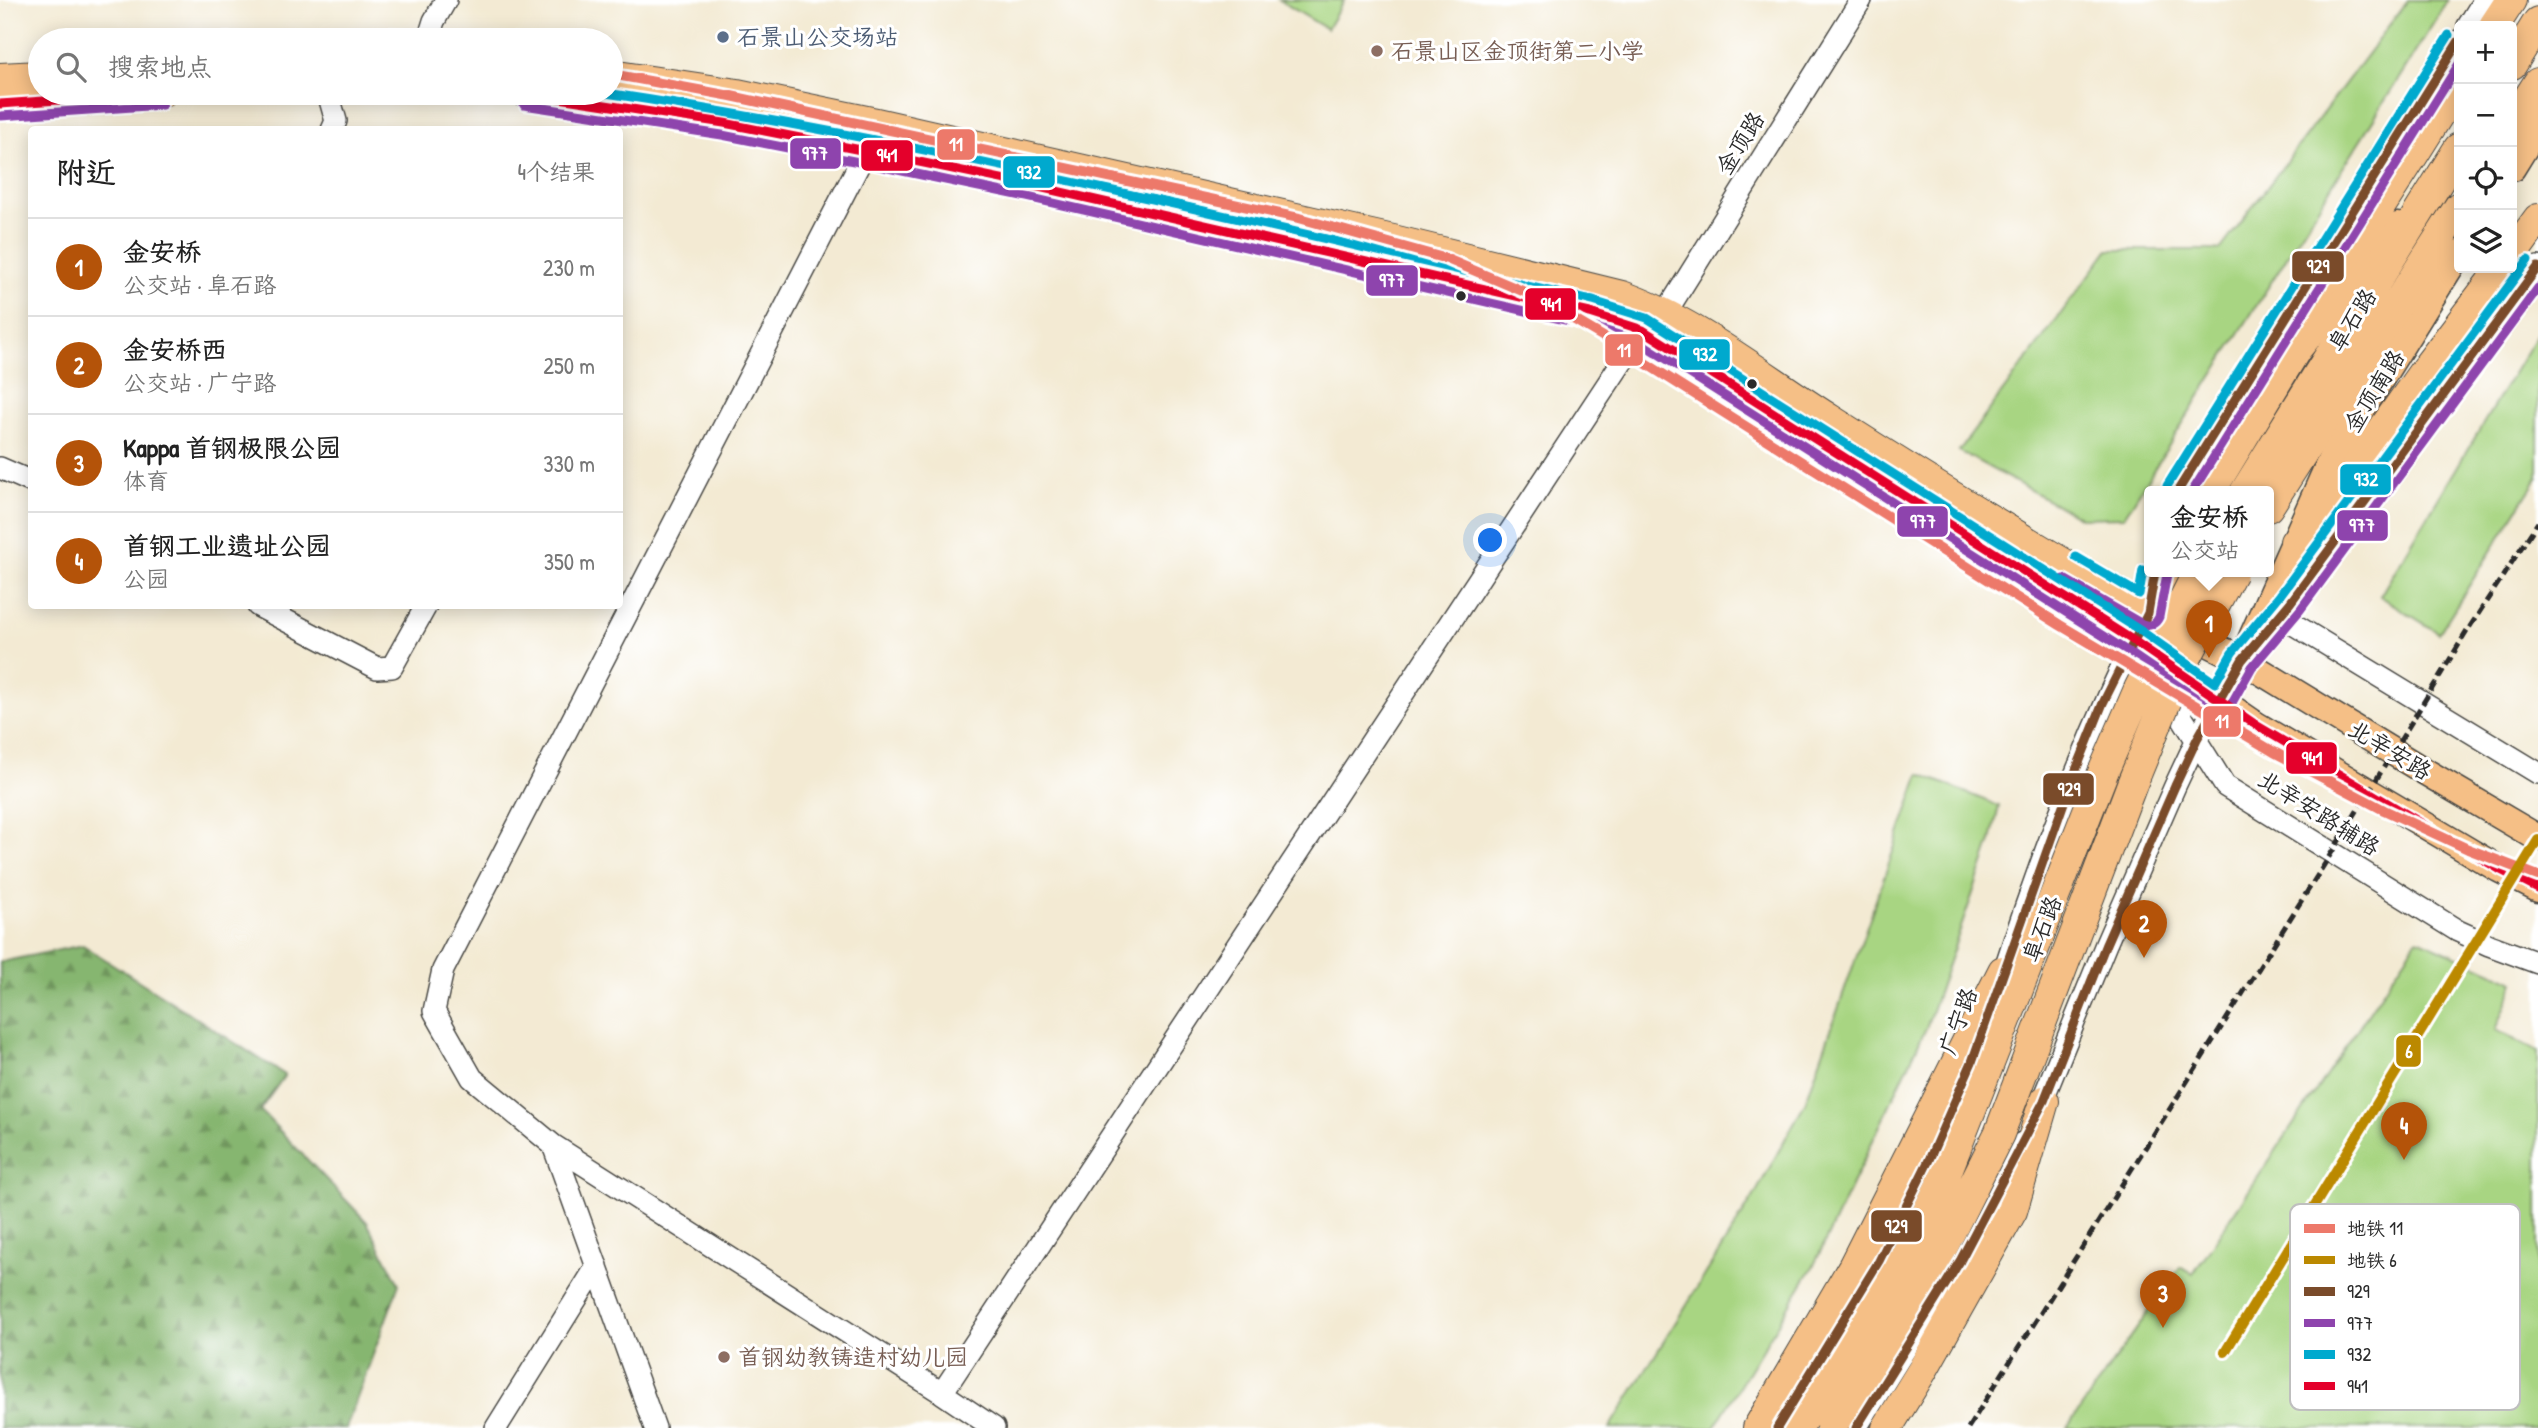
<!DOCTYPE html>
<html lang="zh">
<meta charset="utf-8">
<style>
body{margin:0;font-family:"Patrick Hand","LXGW WenKai TC",sans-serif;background:#f2f2f2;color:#222}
.controls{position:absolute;right:21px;top:21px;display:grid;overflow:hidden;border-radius:7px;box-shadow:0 4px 18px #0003}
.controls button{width:63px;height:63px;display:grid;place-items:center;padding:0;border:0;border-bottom:2px solid #e0e0e0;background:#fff;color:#222;font:35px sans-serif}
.you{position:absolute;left:1491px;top:541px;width:24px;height:24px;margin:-18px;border:5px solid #fff;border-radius:50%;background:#1a73e8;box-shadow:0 0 0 10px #1a73e833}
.badge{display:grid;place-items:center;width:46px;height:46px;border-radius:50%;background:#b45309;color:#fff;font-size:23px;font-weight:700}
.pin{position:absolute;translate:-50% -58px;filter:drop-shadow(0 2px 4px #0008)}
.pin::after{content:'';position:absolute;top:37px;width:24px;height:21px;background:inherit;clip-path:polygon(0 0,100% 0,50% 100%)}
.popup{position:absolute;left:2144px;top:486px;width:130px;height:91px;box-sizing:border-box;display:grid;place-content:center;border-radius:7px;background:#fff;filter:drop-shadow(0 2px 5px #0005);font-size:23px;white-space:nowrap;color:#767676}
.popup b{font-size:26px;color:#222}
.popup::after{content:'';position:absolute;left:50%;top:100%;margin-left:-14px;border:14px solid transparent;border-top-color:#fff}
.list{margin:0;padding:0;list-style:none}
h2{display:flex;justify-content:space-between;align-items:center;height:91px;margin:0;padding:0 28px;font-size:30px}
h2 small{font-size:23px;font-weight:400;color:#767676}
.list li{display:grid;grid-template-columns:46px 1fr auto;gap:21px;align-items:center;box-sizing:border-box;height:98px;padding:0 28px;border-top:2px solid #e0e0e0}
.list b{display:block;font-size:26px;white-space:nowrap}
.list p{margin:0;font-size:23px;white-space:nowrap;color:#767676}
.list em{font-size:23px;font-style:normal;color:#767676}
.icon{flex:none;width:38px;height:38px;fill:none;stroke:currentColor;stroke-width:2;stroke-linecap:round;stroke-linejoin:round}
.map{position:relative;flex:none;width:2538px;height:1428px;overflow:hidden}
.search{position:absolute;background:#fff;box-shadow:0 4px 18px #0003;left:28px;top:28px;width:595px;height:77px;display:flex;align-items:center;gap:18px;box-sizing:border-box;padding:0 24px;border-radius:38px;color:#767676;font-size:26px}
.panel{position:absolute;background:#fff;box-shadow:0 4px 18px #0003;left:28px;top:126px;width:595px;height:483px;border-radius:7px}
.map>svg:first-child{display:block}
.green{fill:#a8d582;stroke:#6a8056;stroke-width:2}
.forest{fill:url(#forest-firs);stroke:#58704e;stroke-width:2}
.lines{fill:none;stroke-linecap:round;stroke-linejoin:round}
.minor-casing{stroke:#494844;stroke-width:24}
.major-casing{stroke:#494844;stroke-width:29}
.highway-casing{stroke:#494844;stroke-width:32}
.minor{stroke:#fff;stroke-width:21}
.major{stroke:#f5bf86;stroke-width:26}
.highway{stroke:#f5bf86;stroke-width:30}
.rail{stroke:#2b2b2b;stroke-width:5;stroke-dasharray:10 5;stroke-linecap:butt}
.highway-bridge-casing{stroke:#494844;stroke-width:32;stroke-linecap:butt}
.highway-bridge{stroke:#f5bf86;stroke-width:30}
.bus-1-casing{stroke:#fff;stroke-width:14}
.bus-2-casing{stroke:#fff;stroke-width:14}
.bus-3-casing{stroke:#fff;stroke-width:14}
.bus-4-casing{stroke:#fff;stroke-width:14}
.bus-1{stroke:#7a4b2a;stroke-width:9}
.bus-2{stroke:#8e44ad;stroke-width:9}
.bus-3{stroke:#00a9ce;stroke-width:9}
.bus-4{stroke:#e4002b;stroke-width:9}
.metro-1-casing{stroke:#fff;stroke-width:16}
.metro-2-casing{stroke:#fff;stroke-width:16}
.metro-1{stroke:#ed796a;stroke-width:10}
.metro-2{stroke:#bb8900;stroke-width:10}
.service-dot{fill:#5c6f8a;stroke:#fff;stroke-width:2.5}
.education-dot{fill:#8d6e63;stroke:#fff;stroke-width:2.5}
.bus-dot{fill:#2b2b2b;stroke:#fff;stroke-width:2.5}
.labels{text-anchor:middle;stroke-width:6;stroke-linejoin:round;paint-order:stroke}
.service-label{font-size:23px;fill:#4e5e75;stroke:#fff;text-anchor:start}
.education-label{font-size:23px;fill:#785e54;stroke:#fff;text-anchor:start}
.street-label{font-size:23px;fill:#2b2b2b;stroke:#fff}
.key{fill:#fff;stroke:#bfbfbf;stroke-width:2}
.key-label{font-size:19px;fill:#2b2b2b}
.line-badge{stroke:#fff;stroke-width:2.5}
.badge-label{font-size:19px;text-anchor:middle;font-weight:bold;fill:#fff}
</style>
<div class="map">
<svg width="2538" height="1428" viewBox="0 0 2538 1428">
<defs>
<pattern id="forest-firs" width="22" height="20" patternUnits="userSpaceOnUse" patternTransform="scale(1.75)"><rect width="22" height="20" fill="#86b670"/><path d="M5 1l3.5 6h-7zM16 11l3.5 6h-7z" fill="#6e945c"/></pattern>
</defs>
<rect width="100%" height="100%" fill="#fff"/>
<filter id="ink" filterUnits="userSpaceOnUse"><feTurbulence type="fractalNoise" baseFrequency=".0143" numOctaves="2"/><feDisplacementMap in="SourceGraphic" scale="14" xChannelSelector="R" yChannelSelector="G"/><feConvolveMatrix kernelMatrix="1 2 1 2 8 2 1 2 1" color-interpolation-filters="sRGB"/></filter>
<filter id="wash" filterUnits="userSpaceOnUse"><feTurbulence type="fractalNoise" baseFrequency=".00686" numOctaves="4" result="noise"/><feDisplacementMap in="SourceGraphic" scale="28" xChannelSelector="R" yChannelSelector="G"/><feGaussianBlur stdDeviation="1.57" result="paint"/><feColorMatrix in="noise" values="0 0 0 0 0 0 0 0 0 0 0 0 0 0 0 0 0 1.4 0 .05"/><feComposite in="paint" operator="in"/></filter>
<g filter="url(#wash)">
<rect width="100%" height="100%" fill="#f3ead3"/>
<path class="green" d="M1279 0H1344L1327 29Z
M2408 0H2448L2124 517 2081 518 1959 451 2108 250H2220Z
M2538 332V477L2439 633 2380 596Z
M1920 774 1999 806 1991 841 1926 1028 1814 1265 1714 1428H1610L1754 1196 1806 1101Z
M2418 939 2515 982 2496 1030 2538 1052V1428H2067L2180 1267 2193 1274Z"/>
<path class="forest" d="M83 945 285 1075 260 1110 367 1222 399 1284 346 1428H0V962Z"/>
</g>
<g filter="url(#ink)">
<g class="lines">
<g class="minor-casing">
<path id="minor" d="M2468 26 2484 0
M428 40 434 21 446 0
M328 93 336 121 332 130
M2308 282 2459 41
M1665 314 1861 0
M0 468 32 482
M2177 492 2276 333
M258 606 377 668 392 667 426 606
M2265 616 2279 617 2298 627 2538 773
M2163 687 2225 786 2458 931 2489 945 2538 963
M2000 983C2041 856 2088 732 2148 613L2150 600
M2038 1111 2106 944 2175 786 2197 739 2242 660 2290 603 2538 267
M553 1145 942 1393 994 1428
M942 1393 1643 330
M496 1428 597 1266
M655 1428 553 1145 472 1078 434 1011 443 970 866 151
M1777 1428 1879 1261 1928 1162 1973 1060
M1856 1428 1960 1261 2022 1143"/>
</g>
<g class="major-casing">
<path id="major" d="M2512 168 2538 126
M2212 492 2298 350 2398 226
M2148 613 2167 572
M2178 628 2242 660 2424 771 2538 838
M2242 660 2332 457 2459 253
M2163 661 2256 725 2499 869 2538 889"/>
</g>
<g class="highway-casing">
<path id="highway" d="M2494 26 2511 0
M2512 64 2538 22
M611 75 737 94 876 123 1393 240 1622 296C1696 322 1764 378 1831 420 1935 487 2041 551 2148 613
M0 78 40 76
M526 93 724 123 866 151 1030 185 1609 318 1643 330 2134 641
M0 104 161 93
M2512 124 2538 83
M2394 171 2410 160 2459 82
M2512 255 2538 219
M2268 345 2359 240 2410 160
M2245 492 2459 148
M2268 507 2459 207
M2295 542 2355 469 2427 367 2502 268
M1758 1428 1853 1267 2003 971
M1887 1428 1922 1371 2012 1211 2044 1101"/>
</g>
<use href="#minor" class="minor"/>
<use href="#major" class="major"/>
<use href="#highway" class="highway"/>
<path class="rail" d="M1968 1428 2324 865 2469 628 2538 522"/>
<g class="highway-bridge-casing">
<path id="highway-bridge" d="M1797 1428 1906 1256 1943 1181 2104 770 2139 689 2198 572
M1831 1428 1940 1252 1999 1134 2132 784 2176 677 2232 572"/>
</g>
<use href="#highway-bridge" class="highway-bridge"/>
<g class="bus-1-casing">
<path id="bus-1" d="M2177 492 2459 41
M1777 1428 1879 1261 1928 1162 1972 1062 2072 780 2103 703 2148 613 2155 572
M1856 1428 1960 1261 2044 1101 2106 944 2175 786 2197 739 2242 660 2290 603 2538 267"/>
</g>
<g class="bus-2-casing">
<path id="bus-2" d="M524 105 722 135 864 163 1027 197 1587 325 1638 341 2127 651 2218 713 2229 708 2252 667 2300 610 2538 288
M1 116 162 105
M2192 492 2459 64
M2064 579 2142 624C2149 627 2156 624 2159 617L2167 574"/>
</g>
<g class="bus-3-casing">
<path id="bus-3" d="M606 93C938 143 1265 226 1593 301L1647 318 2141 631 2215 683 2232 653 2280 595 2528 260
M2167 486 2449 35
M2076 557 2139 594 2143 570"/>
</g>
<g class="bus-4-casing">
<path id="bus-4" d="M526 93 724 123 866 151 1030 185 1590 313 1643 330 2134 641 2256 725 2499 869 2538 889
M0 104 161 93"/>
</g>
<use href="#bus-1" class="bus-1"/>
<use href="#bus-2" class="bus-2"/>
<use href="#bus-3" class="bus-3"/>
<use href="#bus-4" class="bus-4"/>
<g class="metro-1-casing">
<path id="metro-1" d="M187 40 390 34 523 40
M611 74 731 96 1299 218 1447 259 1534 296 1612 342 2060 625 2274 752 2384 810 2468 849 2538 876"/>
</g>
<g class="metro-2-casing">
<path id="metro-2" d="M2225 1352 2538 840"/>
</g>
<use href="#metro-1" class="metro-1"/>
<use href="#metro-2" class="metro-2"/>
</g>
</g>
<circle class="service-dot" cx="723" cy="37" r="7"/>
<g class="education-dot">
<circle cx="1377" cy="51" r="7"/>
<circle cx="724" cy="1357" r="7"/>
</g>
<g class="bus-dot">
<circle cx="1461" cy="296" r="6"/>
<circle cx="1752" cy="384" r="6"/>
</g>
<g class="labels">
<g class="service-label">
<text x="737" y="45">石景山公交场站</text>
</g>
<g class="education-label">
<text x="1391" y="59">石景山区金顶街第二小学</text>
<text x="738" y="1365">首钢幼教铸造村幼儿园</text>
</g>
<g class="street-label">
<text transform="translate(1740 143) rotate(-58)" y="8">金顶路</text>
<text transform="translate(2352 320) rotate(-58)" y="8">阜石路</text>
<text transform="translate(2374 391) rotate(-58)" y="8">金顶南路</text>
<text transform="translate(2390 750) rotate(31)" y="8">北辛安路</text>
<text transform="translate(2319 813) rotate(32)" y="8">北辛安路辅路</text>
<text transform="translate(2042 929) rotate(-69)" y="8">阜石路</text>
<text transform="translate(1958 1021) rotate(-70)" y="8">广宁路</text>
</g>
</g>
<rect x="2290" y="1204" width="230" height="206" rx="10" class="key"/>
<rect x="2304" y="1224" width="31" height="9" fill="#ed796a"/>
<rect x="2304" y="1256" width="31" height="8" fill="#bb8900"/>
<rect x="2304" y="1287" width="31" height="9" fill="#7a4b2a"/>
<rect x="2304" y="1319" width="31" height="8" fill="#8e44ad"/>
<rect x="2304" y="1350" width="31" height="9" fill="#00a9ce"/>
<rect x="2304" y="1382" width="31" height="8" fill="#e4002b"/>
<g class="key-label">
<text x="2347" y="1235">地铁 11</text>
<text x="2347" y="1267">地铁 6</text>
<text x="2347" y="1298">929</text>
<text x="2347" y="1330">977</text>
<text x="2347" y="1361">932</text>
<text x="2347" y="1393">941</text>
</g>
<g class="line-badge">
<rect x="936" y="128" width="40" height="33" rx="7" fill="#ed796a"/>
<rect x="789" y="137" width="53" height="33" rx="7" fill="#8e44ad"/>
<rect x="860" y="139" width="54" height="33" rx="7" fill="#e4002b"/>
<rect x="1002" y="155" width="54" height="34" rx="7" fill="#00a9ce"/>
<rect x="2291" y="250" width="54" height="33" rx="7" fill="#7a4b2a"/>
<rect x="1365" y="264" width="54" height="33" rx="7" fill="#8e44ad"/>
<rect x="1524" y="287" width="53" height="34" rx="7" fill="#e4002b"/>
<rect x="1604" y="333" width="40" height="34" rx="7" fill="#ed796a"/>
<rect x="1678" y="338" width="53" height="33" rx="7" fill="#00a9ce"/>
<rect x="2339" y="463" width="53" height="33" rx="7" fill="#00a9ce"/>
<rect x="1896" y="505" width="53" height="33" rx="7" fill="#8e44ad"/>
<rect x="2336" y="509" width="53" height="33" rx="7" fill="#8e44ad"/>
<rect x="2202" y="705" width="40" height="33" rx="7" fill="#ed796a"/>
<rect x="2285" y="741" width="53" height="34" rx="7" fill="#e4002b"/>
<rect x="2042" y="772" width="53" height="34" rx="7" fill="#7a4b2a"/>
<rect x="2395" y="1034" width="27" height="34" rx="7" fill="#bb8900"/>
<rect x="1870" y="1209" width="53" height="34" rx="7" fill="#7a4b2a"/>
</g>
<g class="badge-label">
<text x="956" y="151">11</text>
<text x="815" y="160">977</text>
<text x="887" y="162">941</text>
<text x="1029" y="179">932</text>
<text x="2318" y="273">929</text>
<text x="1392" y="287">977</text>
<text x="1551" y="311">941</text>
<text x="1624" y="357">11</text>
<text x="1705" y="361">932</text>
<text x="2366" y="486">932</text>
<text x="1923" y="528">977</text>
<text x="2362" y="532">977</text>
<text x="2222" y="728">11</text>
<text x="2312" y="765">941</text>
<text x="2069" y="796">929</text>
<text x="2409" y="1058">6</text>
<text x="1896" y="1233">929</text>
</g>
</svg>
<div class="controls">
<button>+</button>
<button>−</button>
<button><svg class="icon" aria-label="locate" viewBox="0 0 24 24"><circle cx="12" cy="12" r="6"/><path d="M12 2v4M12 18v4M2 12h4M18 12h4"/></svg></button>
<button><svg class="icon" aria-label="layers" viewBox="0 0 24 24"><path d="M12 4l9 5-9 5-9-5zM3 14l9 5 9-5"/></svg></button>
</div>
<div class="you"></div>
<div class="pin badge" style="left:2209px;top:658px">1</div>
<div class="popup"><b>金安桥</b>公交站</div>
<div class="pin badge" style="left:2144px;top:958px">2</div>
<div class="pin badge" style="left:2163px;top:1328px">3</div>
<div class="pin badge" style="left:2404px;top:1160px">4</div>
<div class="search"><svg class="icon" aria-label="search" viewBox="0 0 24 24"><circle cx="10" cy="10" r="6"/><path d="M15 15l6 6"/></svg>搜索地点</div>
<section class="panel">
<h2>附近<small>4个结果</small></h2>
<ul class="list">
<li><span class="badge">1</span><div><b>金安桥</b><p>公交站 · 阜石路</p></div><em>230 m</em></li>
<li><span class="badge">2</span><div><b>金安桥西</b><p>公交站 · 广宁路</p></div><em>250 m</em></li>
<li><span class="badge">3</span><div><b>Kappa 首钢极限公园</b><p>体育</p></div><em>330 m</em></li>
<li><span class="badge">4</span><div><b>首钢工业遗址公园</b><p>公园</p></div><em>350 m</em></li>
</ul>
</section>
</div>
